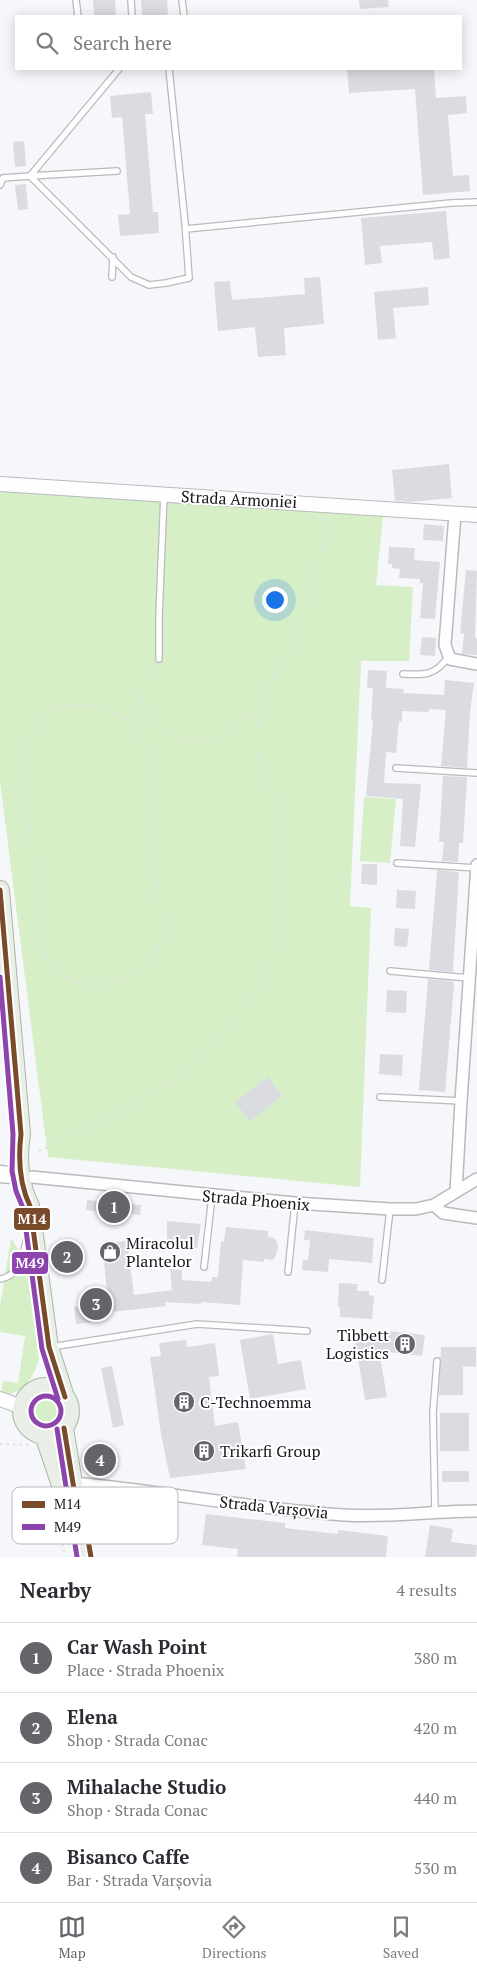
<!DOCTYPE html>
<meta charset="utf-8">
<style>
body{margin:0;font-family:"PT Serif",serif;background:#f7f7f7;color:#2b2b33}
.you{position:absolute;left:274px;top:599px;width:18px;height:18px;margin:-12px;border:4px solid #fff;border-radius:50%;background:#1a73e8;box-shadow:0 0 0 8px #1a73e833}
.badge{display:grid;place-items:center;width:32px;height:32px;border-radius:50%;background:#64656b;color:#fff;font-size:16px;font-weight:700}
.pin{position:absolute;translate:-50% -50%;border:2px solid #fff;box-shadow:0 1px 5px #0006}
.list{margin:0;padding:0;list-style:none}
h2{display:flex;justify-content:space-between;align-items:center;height:65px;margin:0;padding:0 20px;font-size:21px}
h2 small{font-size:16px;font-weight:400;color:#7c7c81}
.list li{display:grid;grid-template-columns:32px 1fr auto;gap:15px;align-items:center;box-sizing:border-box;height:70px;padding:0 20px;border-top:1px solid #e1e1e2}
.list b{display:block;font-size:19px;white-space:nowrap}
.list p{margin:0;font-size:16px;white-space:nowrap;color:#7c7c81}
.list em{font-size:16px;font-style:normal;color:#7c7c81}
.icon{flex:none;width:28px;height:28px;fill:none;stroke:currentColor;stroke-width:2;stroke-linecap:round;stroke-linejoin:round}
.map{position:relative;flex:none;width:477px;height:1557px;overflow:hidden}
.search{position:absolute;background:#fff;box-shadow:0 2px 12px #0003;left:15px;right:15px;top:15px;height:55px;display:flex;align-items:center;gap:12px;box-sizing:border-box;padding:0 18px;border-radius:0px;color:#7c7c81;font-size:19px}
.sheet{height:345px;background:#fff}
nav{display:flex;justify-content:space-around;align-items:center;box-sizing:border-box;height:70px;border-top:1px solid #e1e1e2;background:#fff;font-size:14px;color:#7c7c81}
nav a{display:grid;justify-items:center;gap:2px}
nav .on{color:#64656b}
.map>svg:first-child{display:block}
.green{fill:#d6efc7}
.building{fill:#dadce1}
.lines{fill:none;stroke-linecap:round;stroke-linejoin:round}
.service-casing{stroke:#b8babe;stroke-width:8}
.minor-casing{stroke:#b8babe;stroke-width:14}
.tertiary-casing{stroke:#b8babe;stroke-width:16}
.secondary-casing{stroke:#b8babe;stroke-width:19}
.primary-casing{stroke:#abb4a7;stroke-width:20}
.path{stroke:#e1e2e3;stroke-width:2;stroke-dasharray:2.5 4;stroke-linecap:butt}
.service{stroke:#fefefe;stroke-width:5.5}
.minor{stroke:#fefefe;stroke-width:11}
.tertiary{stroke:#fefefe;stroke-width:14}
.secondary{stroke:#fefefe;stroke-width:16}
.primary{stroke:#e9eee6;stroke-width:18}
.bus-1-casing{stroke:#fff;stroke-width:9}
.bus-2-casing{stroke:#fff;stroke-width:9}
.bus-1{stroke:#7a4b2a;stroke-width:5}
.bus-2{stroke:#8e44ad;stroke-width:5}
.labels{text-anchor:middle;stroke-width:4;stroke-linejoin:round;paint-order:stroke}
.street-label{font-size:16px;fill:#15171d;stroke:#fff}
.poi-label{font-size:16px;fill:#15171d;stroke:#fff;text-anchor:start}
.key{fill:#fff;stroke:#b9b9bb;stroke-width:1}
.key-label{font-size:14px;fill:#15171d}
.line-badge{stroke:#fff;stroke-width:2}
.badge-label{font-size:14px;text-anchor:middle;font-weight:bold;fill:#fff}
</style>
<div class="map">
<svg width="477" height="1557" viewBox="0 0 477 1557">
<rect width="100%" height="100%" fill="#f6f7fb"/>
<path class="green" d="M0 485 384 508 376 585 413 587 409 661H361L350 906 371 908 360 1187 48 1157 0 782Z
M364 797 396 799 390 863 360 861Z
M11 1238 28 1265 39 1358C34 1378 23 1395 1 1395L3 1381 18 1383 25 1336 0 1332V1307Z
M29 1412a17 17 0 1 1 34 0a17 17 0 1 1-34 0Z"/>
<path class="building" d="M93 0H115L116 16H94Z
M141 0H167L168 16H142Z
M359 0H388L389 7 360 9Z
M347 69H434L436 98 466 96 467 113 448 115 453 176 469 175 470 191 423 195 415 89 349 93Z
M151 92 153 114H145L153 212H158L159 233 120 236 118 215 130 214 122 117 112 118 110 96Z
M24 141 26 166 15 167 13 142Z
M26 184 28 209 18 210 15 185Z
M446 211 450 258 434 260 432 242 380 246 382 263 365 265 361 218Z
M320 277 324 324 284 328 286 355 258 357 255 327 218 331 214 282 230 281 232 300 305 294 304 278Z
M428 287 429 305 393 308 396 338 378 340 374 292Z
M449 464 452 498 411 502 395 501 392 470Z
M424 524 444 526 443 541 423 540Z
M389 547 415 548 414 560 440 562 435 619 420 618 423 583H420V579L399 578 400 569 392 568V564H388Z
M466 570 477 571 475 638H477V655L462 654 464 634 460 633Z
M422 637 436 638 435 656 420 655Z
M368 670 387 671 386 688 404 689 403 693 444 695 445 680 474 683 470 712 467 768 441 766 446 710 429 709V712L402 711V722L399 721 396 753 386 752 384 783 421 784 415 847 400 846 403 799 366 796 373 720H371L373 688H367Z
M443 776 466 777 467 779 463 843H459L458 862 442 861 444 842H439Z
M362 864H377V885L361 884Z
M437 870 459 872 453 972 429 970Z
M397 890 416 891 415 909 396 908Z
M395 928 409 929 407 947 394 946Z
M428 979 452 981 454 984 445 1092 419 1090Z
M387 990 407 991 406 1013 386 1012Z
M380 1054 403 1055 402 1076 379 1074Z
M268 1077 282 1096 250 1121 235 1102Z
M87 1200 141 1205 140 1215 86 1210Z
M167 1221 201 1224 197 1248 167 1246Z
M226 1227 268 1231V1237L275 1238 278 1246 277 1253 273 1260 264 1259V1262L243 1260 240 1305 201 1302V1304L165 1302 166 1306 102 1313 103 1321 76 1324 74 1307 90 1305V1303L108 1300 102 1244 127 1241 134 1295 172 1290 170 1269 182 1270V1280L211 1282 212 1277H218L221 1241 224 1242Z
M305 1230 374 1238 372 1263 329 1259 328 1272 302 1270 303 1260H308L310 1240H304Z
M339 1283 358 1284 357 1291H369V1295L374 1296 372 1319 340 1317V1307H338Z
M380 1330 425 1335 422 1356 379 1351 387 1397 365 1400 354 1335Z
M273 1334 278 1364 301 1360 306 1389 250 1399 240 1340Z
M186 1340 187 1347 215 1343 219 1376 209 1377 215 1426 238 1422 246 1469 170 1478 161 1434 150 1357 161 1356 159 1343Z
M441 1347H476V1367L463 1366V1395H439Z
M112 1366 124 1425 113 1428 101 1368Z
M440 1413H469V1451H440Z
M442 1471H469V1482H442Z
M206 1514 285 1523V1528L338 1534V1530L388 1536 386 1557H237L238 1549 202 1545Z
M430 1525 453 1529 451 1542 477 1545 476 1557H425Z"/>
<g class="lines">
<g class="service-casing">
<path id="service" d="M76 0 78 16
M131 0 132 16
M182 0 184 16
M30 176 119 69
M30 176 117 171
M3 178 30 176 131 277 149 285 166 283 189 278 185 223 169 69
M0 185 3 178
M186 229 451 203 477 202
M112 277 113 257
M159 659V616L164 494
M403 674C424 675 435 676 448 657
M396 768 477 773
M397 863 477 868
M390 971 469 978
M380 1097 461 1101
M204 1267 212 1196
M288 1272 295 1203
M0 1279C21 1276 23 1252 28 1235
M382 1280 390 1209
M51 1347 197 1324 307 1331
M435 1511 433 1413 437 1361"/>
</g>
<g class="minor-casing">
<path id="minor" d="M455 514 445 645 450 659 477 664
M32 1177 295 1203 390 1209H416L434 1205 477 1179
M456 1192 461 1101 477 865
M434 1205 443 1213 477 1218
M73 1483C163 1491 253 1509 344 1515 388 1518 433 1511 477 1511"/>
</g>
<g class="tertiary-casing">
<path id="tertiary" d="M0 484 477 515
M0 1399 22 1407"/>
</g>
<g class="secondary-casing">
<path id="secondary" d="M0 1174 22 1176"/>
</g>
<g class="primary-casing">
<path id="primary" d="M0 890 21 1134C17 1157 19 1185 30 1206L49 1347 65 1397
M22 1411a24 24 0 1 1 48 0a24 24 0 1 1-48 0Z
M64 1428 85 1557
M44 1435 60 1482 64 1504"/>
</g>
<path class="path" d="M142 700C145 707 148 715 152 721 166 738 196 747 216 738 227 733 235 723 242 715L252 714 258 720
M87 704 121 716 142 742 148 755 161 923C161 929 162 937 160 942 159 947 154 952 152 955 133 983 96 993 66 977 53 971 46 958 39 946L25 764 26 748 35 725 55 708Z
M129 725C132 722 137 717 139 713 147 695 138 685 155 665
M39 1151 140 1101 187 1070 220 1039 237 1018 262 980 280 933 281 844 278 806 256 749 255 735 266 691 295 641 308 600 322 549 321 516
M0 1444 32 1445
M58 1518 65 1557
M30 1542 62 1543"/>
<use href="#service" class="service"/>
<use href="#minor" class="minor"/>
<use href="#tertiary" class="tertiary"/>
<use href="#secondary" class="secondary"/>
<use href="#primary" class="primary"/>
<g class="bus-1-casing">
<path id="bus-1" d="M0 890 21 1134C18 1159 19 1183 30 1206L49 1347 65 1397
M64 1428 80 1526 87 1534 91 1557"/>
</g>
<g class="bus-2-casing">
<path id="bus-2" d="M0 977 13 1134 12 1171 16 1191 23 1208 42 1349 58 1399
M31 1411a15 15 0 1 1 30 0a15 15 0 1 1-30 0Z
M57 1429 77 1557"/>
</g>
<use href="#bus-1" class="bus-1"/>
<use href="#bus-2" class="bus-2"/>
</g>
<defs>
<g id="shop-disc" transform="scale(1.125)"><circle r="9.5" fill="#64656b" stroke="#fff"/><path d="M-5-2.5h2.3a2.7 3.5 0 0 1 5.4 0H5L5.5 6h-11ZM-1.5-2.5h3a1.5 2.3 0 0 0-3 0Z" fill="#fff"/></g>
<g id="building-disc" transform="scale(1.125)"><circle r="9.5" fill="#64656b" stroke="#fff"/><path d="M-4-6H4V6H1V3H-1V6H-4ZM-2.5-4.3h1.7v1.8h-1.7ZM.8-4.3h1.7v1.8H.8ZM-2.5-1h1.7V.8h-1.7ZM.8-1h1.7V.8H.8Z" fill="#fff"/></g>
</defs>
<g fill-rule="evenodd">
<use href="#shop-disc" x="110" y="1252"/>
<use href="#building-disc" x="405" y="1344"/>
<use href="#building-disc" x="184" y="1402"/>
<use href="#building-disc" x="204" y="1451"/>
</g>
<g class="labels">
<g class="street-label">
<text transform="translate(239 499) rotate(3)" y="6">Strada Armoniei</text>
<text transform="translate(256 1200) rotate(5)" y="6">Strada Phoenix</text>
<text transform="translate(274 1507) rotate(6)" y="6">Strada Varșovia</text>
</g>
<g class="poi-label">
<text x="126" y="1249">Miracolul<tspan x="126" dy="18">Plantelor</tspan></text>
<text x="389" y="1341" text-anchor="end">Tibbett<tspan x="389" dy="18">Logistics</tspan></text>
<text x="200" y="1408">C-Technoemma</text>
<text x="220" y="1457">Trikarfi Group</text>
</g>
</g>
<rect x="12" y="1487" width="166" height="57" rx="8" class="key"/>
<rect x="22" y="1501" width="23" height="7" fill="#7a4b2a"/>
<rect x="22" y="1524" width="23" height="6" fill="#8e44ad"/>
<g class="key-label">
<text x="54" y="1509">M14</text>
<text x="54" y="1532">M49</text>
</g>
<g class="line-badge">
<rect x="13" y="1207" width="38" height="24" rx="5" fill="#7a4b2a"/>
<rect x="11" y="1251" width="38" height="24" rx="5" fill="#8e44ad"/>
</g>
<g class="badge-label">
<text x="32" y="1224">M14</text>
<text x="30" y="1268">M49</text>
</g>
</svg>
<div class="you"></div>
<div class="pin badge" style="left:114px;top:1207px">1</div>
<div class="pin badge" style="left:67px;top:1257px">2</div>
<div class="pin badge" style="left:96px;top:1304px">3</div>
<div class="pin badge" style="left:100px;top:1460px">4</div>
<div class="search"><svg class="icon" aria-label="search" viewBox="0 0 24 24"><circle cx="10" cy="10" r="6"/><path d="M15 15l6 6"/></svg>Search here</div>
</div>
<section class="sheet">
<h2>Nearby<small>4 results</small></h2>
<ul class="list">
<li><span class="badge">1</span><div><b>Car Wash Point</b><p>Place · Strada Phoenix</p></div><em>380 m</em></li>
<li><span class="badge">2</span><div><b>Elena</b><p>Shop · Strada Conac</p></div><em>420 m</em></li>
<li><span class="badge">3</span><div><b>Mihalache Studio</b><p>Shop · Strada Conac</p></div><em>440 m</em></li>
<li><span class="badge">4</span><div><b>Bisanco Caffe</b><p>Bar · Strada Varșovia</p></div><em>530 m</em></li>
</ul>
</section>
<nav>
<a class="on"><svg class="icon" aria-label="map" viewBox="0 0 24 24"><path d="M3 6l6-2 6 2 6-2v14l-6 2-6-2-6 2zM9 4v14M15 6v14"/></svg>Map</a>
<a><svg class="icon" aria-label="directions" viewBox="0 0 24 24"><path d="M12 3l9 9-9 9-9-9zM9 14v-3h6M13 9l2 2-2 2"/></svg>Directions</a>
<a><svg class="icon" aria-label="saved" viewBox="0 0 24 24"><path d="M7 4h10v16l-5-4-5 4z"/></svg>Saved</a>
</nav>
